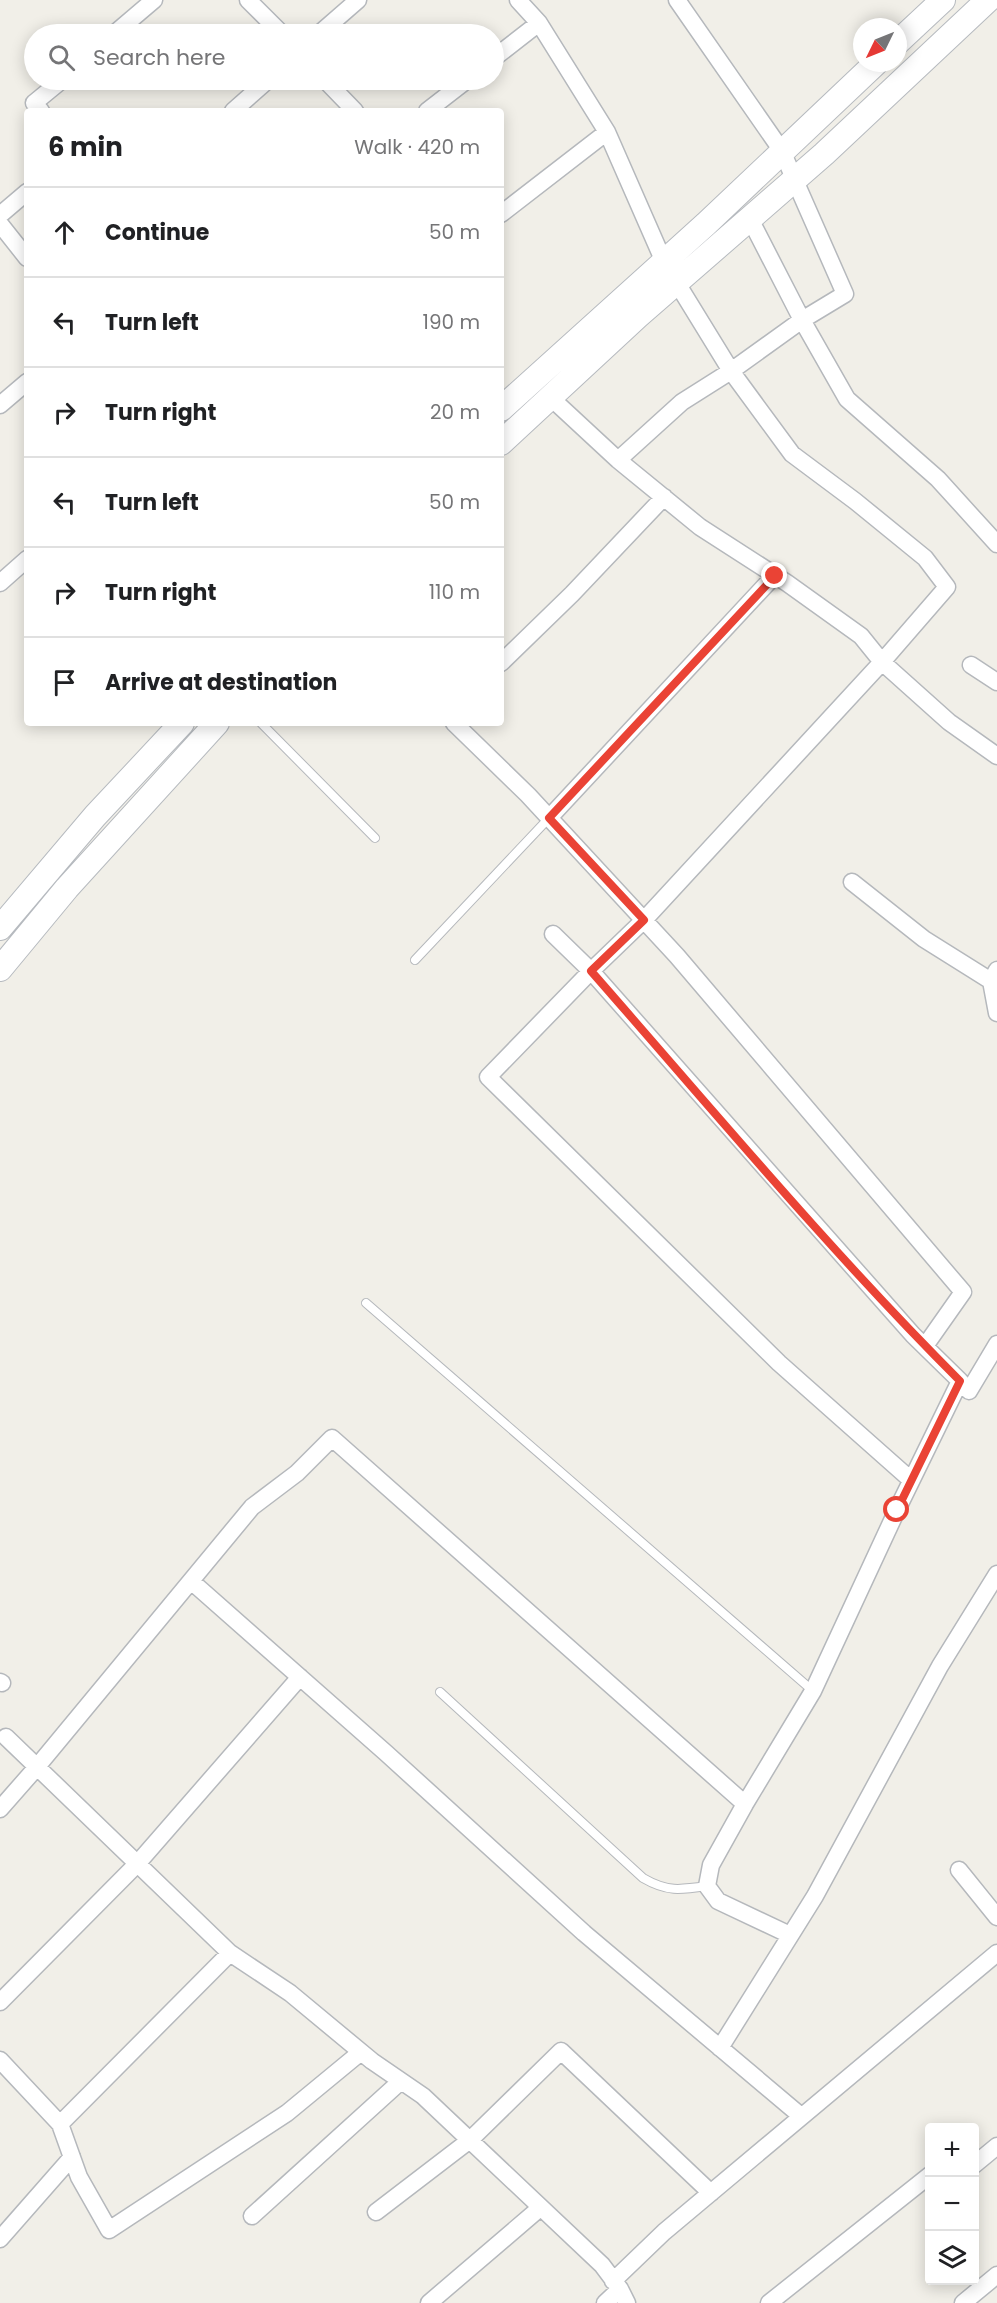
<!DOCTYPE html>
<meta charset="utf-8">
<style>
body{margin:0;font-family:Poppins,sans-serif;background:#f2f2f2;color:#202124}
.controls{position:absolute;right:18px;bottom:18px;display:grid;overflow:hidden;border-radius:6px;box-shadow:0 3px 15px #0003}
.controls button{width:54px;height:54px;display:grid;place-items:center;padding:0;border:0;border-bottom:2px solid #e0e0e0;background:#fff;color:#202124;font:30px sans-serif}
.compass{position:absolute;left:853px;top:18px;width:54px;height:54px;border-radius:50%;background:#fff;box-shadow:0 3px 15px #0003;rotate:227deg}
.stop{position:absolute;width:18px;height:18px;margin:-14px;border:4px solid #ea4335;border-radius:50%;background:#fff}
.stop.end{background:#ea4335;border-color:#fff;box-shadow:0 2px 6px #0008}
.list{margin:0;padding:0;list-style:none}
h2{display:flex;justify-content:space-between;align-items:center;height:78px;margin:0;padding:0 24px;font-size:26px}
h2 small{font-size:20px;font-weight:400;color:#757577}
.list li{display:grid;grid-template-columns:39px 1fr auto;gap:18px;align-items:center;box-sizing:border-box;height:90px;padding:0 24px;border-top:2px solid #e0e0e0}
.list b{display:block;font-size:22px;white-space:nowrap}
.list em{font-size:20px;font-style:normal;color:#757577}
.icon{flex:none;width:33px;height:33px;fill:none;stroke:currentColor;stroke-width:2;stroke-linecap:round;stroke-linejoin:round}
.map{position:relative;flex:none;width:997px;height:2303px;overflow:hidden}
.search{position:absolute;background:#fff;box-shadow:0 3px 15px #0003;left:24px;top:24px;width:480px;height:66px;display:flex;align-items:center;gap:15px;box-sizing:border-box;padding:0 21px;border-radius:33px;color:#757577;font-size:22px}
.panel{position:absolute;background:#fff;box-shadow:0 3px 15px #0003;left:24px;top:108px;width:480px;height:618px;border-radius:6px}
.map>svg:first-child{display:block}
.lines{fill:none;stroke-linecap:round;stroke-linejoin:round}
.lane-casing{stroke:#b5b8bc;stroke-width:10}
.street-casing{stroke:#b5b8bc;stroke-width:19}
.secondary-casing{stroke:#b6babf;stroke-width:26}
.lane{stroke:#fff;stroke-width:8}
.street{stroke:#fff;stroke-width:16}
.secondary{stroke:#fff;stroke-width:24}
.route{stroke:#ea4335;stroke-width:8}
</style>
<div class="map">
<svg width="997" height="2303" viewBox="0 0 997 2303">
<rect width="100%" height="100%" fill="#f1efe8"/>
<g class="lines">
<g class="lane-casing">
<path id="lane" d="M261 723 375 838
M415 960 549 818
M366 1303 813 1691
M440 1692 643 1878C667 1892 680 1890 707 1886"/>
</g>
<g class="street-casing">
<path id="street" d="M248 0 282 34
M518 0 539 23 607 132 664 262 731 371 792 454 855 501 925 558 947 587 882 662 644 920 591 971 488 1077 779 1363 911 1480
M114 34 154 0
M319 34 358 0
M494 58 539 23
M325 80 355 111
M41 111 34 103 62 80
M233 111 268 80
M427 111 467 80
M501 214 607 132
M0 215 27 192
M750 219 802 320 847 399 938 479 997 544
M0 224 27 258
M550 397 618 460 700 527 787 583 861 636 882 662 949 722 997 756
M0 405 27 382
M618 460 682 402 731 371 802 320 845 294 782 151 677 0
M0 583 27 559
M501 663 572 594 664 497
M971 665 997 682
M454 723 528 795 677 956 963 1292 925 1346
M549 818 775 575
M852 882 924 939 991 981
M553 934 591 971 913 1335 960 1381 897 1510 813 1691 745 1804 711 1865 707 1886 718 1901 790 1935
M997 970 991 981 997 1013
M960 1381 969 1391 997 1344
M191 1581 386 1753 584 1933 801 2116
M0 1682 2 1683
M6 1737 230 1953 290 1993 372 2061 423 2096 602 2265 620 2289 627 2303
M0 1809 36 1768 252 1507 297 1473 332 1438 745 1804
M959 1870 997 1917
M230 1953 60 2124 79 2177 109 2230 287 2113 361 2052
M0 2002 137 1864 300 1677
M720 2048 815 1896 940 1666 997 1574
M0 2060 60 2124
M974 2165 997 2146
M376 2212 470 2140 561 2051 711 2193
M252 2216 401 2081
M0 2239 72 2157
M613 2281 664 2232 997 1953
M429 2303 540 2208
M605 2303 620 2289
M769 2303 930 2175
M963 2303 997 2275"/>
</g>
<g class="secondary-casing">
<path id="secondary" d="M898 42 943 0
M501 409 706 224 876 63
M501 443 638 316 824 154 988 0
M0 928 95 816 182 723
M0 969 67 888 217 723"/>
</g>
<use href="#lane" class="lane"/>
<use href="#street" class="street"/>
<use href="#secondary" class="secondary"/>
</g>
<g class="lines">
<path class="route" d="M775 576 549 818 644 920 591 971C712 1109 830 1251 960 1381L897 1510"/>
</g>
</svg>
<div class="controls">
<button>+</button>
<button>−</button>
<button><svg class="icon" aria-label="layers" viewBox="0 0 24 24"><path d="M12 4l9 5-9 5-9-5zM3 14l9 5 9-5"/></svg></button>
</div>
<svg class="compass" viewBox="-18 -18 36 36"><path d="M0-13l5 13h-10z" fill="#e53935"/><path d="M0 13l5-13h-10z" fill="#757577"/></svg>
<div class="stop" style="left:897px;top:1510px"></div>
<div class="stop end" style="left:775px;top:576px"></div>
<div class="search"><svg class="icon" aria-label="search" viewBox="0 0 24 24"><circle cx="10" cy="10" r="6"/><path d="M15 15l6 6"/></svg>Search here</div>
<section class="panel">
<h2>6 min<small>Walk · 420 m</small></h2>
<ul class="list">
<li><svg class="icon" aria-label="ahead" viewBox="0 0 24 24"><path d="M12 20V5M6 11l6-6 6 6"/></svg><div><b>Continue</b></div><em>50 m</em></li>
<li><svg class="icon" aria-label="left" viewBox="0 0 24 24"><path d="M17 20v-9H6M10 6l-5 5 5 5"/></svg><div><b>Turn left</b></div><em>190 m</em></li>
<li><svg class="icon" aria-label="right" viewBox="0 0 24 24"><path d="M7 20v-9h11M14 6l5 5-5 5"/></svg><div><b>Turn right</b></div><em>20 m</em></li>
<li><svg class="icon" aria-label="left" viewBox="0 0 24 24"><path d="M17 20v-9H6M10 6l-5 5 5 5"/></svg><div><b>Turn left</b></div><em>50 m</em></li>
<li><svg class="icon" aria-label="right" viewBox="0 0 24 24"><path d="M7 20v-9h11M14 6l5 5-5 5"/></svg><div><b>Turn right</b></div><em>110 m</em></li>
<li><svg class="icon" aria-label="arrive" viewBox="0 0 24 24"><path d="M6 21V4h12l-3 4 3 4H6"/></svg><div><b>Arrive at destination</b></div></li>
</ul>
</section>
</div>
